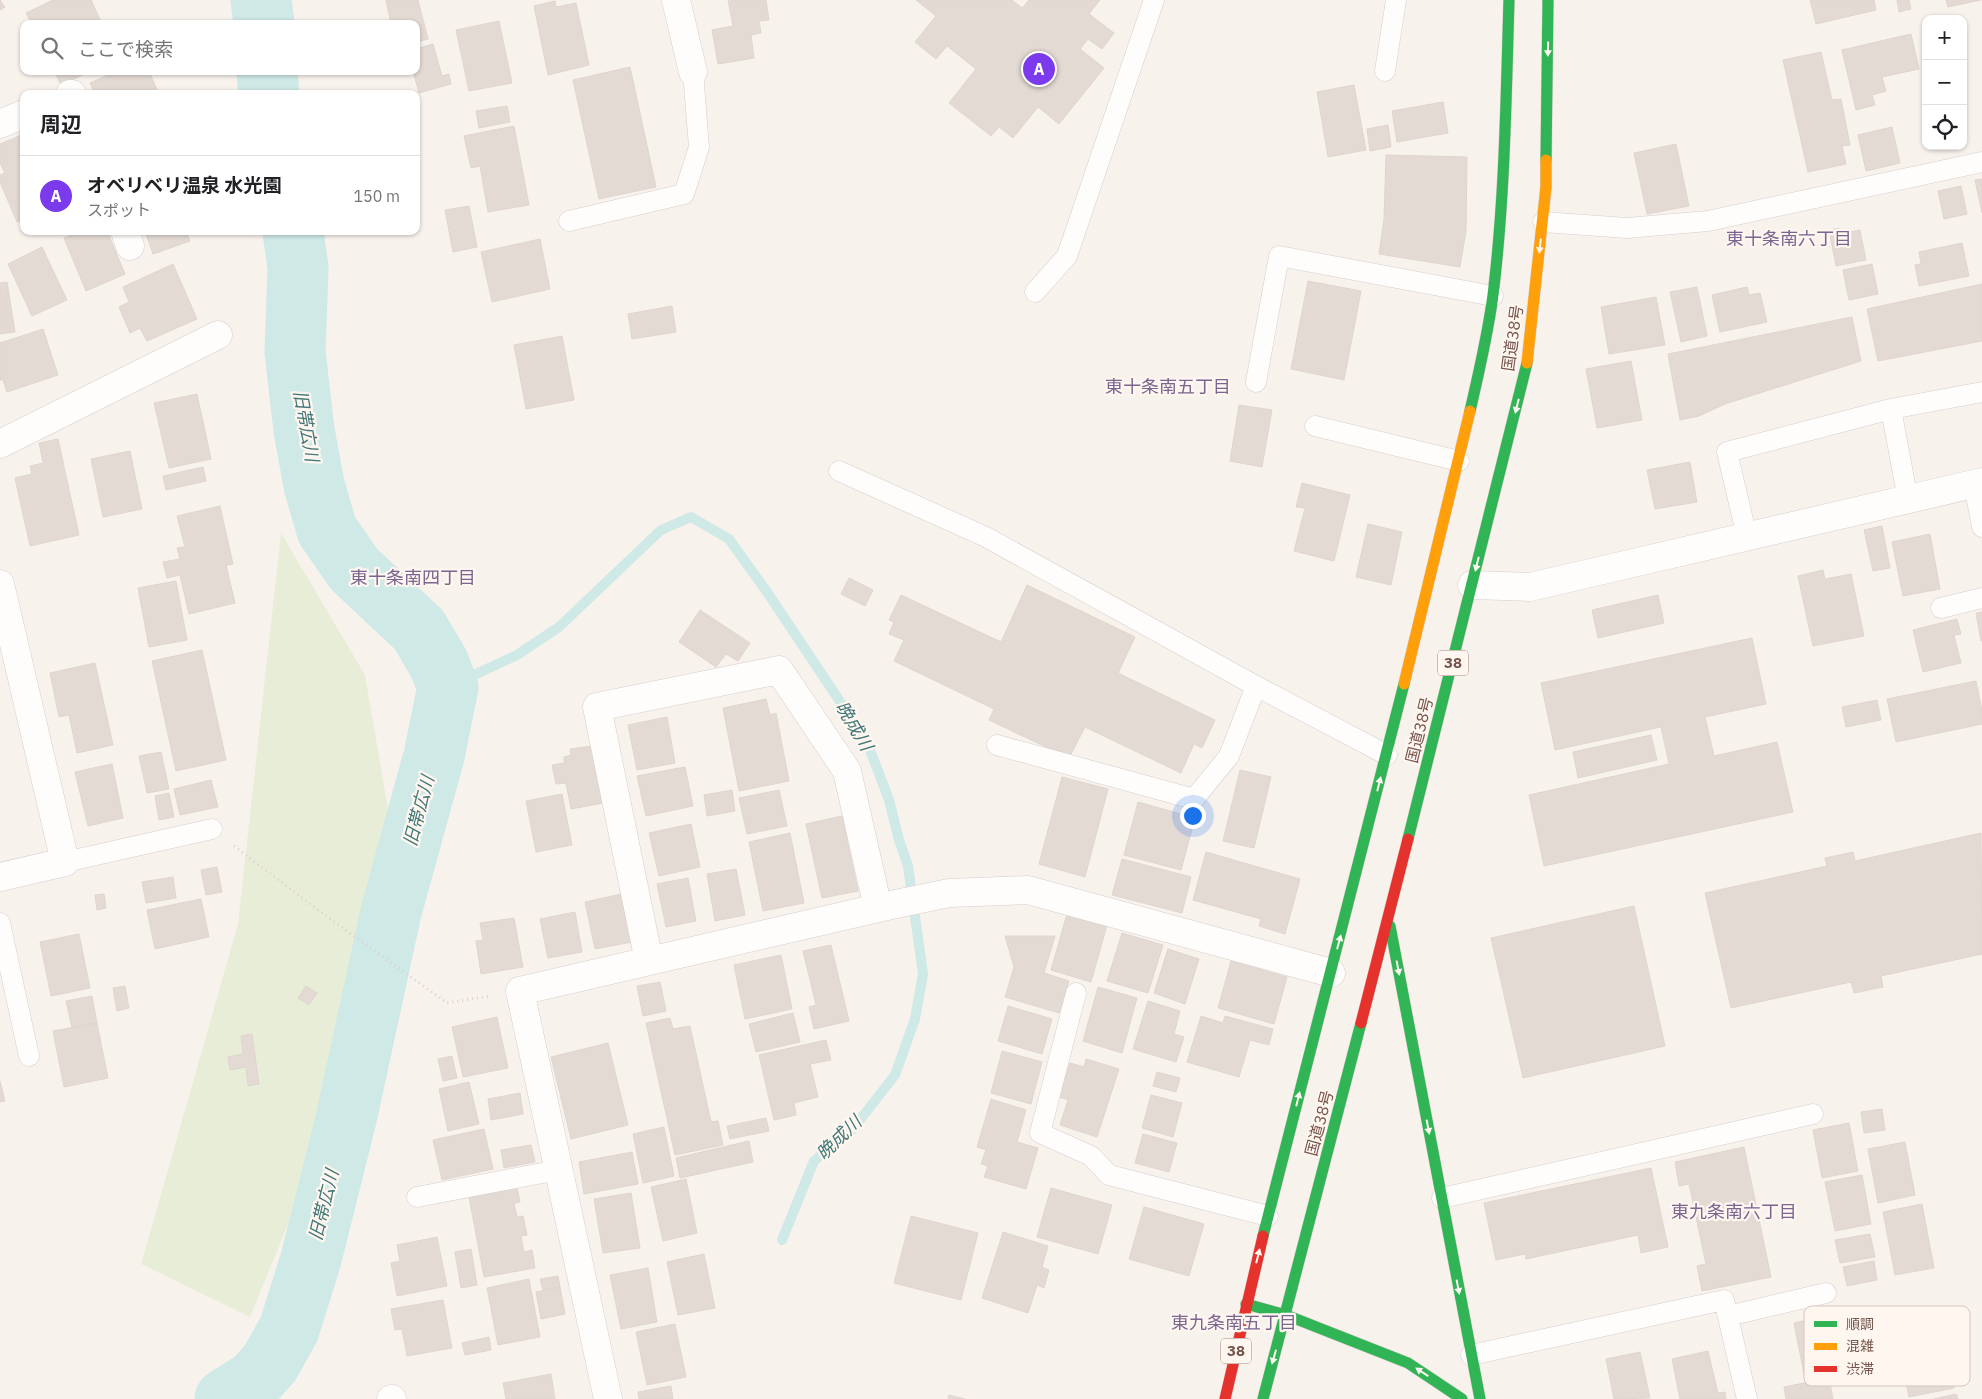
<!DOCTYPE html>
<html lang="ja">
<meta charset="utf-8">
<style>
body{margin:0;font-family:"IBM Plex Sans","Noto Sans JP",sans-serif;background:#f6f6f6;color:#202124}
.controls{position:absolute;right:15px;top:15px;display:grid;overflow:hidden;border-radius:10px;box-shadow:0 1px 4px #0004}
.controls button{width:45px;height:45px;display:grid;place-items:center;padding:0;border:0;border-bottom:1px solid #e0e0e0;background:#fff;color:#202124;font:25px sans-serif}
.you{position:absolute;left:1192px;top:815px;width:18px;height:18px;margin:-12px;border:4px solid #fff;border-radius:50%;background:#1a73e8;box-shadow:0 0 0 8px #1a73e833}
.badge{display:grid;place-items:center;width:32px;height:32px;border-radius:50%;background:#7c3aed;color:#fff;font-size:16px;font-weight:700}
.pin{position:absolute;translate:-50% -50%;border:2px solid #fff;box-shadow:0 1px 5px #0006}
.list{margin:0;padding:0;list-style:none}
h2{display:flex;justify-content:space-between;align-items:center;height:65px;margin:0;padding:0 20px;font-size:21px}
h2 small{font-size:16px;font-weight:400;color:#757577}
.list li{display:grid;grid-template-columns:32px 1fr auto;gap:15px;align-items:center;box-sizing:border-box;height:80px;padding:0 20px;border-top:1px solid #e0e0e0}
.list b{display:block;font-size:19px;white-space:nowrap}
.list p{margin:0;font-size:16px;white-space:nowrap;color:#757577}
.list em{font-size:16px;font-style:normal;color:#757577}
.icon{flex:none;width:28px;height:28px;fill:none;stroke:currentColor;stroke-width:2;stroke-linecap:round;stroke-linejoin:round}
.map{position:relative;flex:none;width:1982px;height:1399px;overflow:hidden}
.search{position:absolute;background:#fff;box-shadow:0 1px 4px #0004;left:20px;top:20px;width:400px;height:55px;display:flex;align-items:center;gap:12px;box-sizing:border-box;padding:0 18px;border-radius:10px;color:#757577;font-size:19px}
.panel{position:absolute;background:#fff;box-shadow:0 1px 4px #0004;left:20px;top:90px;width:400px;height:145px;border-radius:10px}
.map>svg:first-child{display:block}
.green{fill:#e8edd8}
.lines{fill:none;stroke-linecap:round;stroke-linejoin:round}
.stream{stroke:#cfe9e7;stroke-width:10}
.river{stroke:#cfe9e7;stroke-width:61}
.building{fill:#e4dad4;stroke:#e0d4cf}
.lane-casing{stroke:#d6cdca;stroke-width:21}
.street-casing{stroke:#d6cdca;stroke-width:29}
.fast-casing{stroke:#d9cecb;stroke-width:12}
.slow-casing{stroke:#d9cecb;stroke-width:12}
.jam-casing{stroke:#d9cecb;stroke-width:12}
.path{stroke:#dad1cf;stroke-width:3;stroke-dasharray:1 4;stroke-linecap:butt}
.lane{stroke:#fefdfc;stroke-width:20}
.street{stroke:#fefdfc;stroke-width:28}
.fast{stroke:#30b455;stroke-width:11}
.slow{stroke:#ff9f0a;stroke-width:11}
.jam{stroke:#e5322d;stroke-width:11}
.oneway{fill:#fef6ef}
.labels{text-anchor:middle;stroke-width:4.5;stroke-linejoin:round;paint-order:stroke}
.shield{fill:#fef6ef;stroke:#9e857e;stroke-width:1}
.shield-label{font-size:15px;font-weight:bold;fill:#75554d}
.street-label{font-size:16px;fill:#75554d;stroke:#fef6ef}
.neighbourhood-label{font-size:18px;fill:#7b6591;stroke:#fef6ef}
.water-label{font-size:18px;font-style:italic;fill:#417879;stroke:#fef6ef}
.key{fill:#fef6ef;stroke:#d5c6be;stroke-width:1}
.key-label{font-size:14px;fill:#75554d}
</style>
<div class="map">
<svg width="1982" height="1399" viewBox="0 0 1982 1399">
<rect width="100%" height="100%" fill="#f8f2ed"/>
<path class="green" d="M281 533 365 675 389 815 293 1212 250 1317 141 1264 238 924Z"/>
<g class="lines">
<path class="stream" d="M448 687 517 655 559 627 661 530 691 517 729 539 767 592 867 742 889 800 899 840 908 866 923 974 915 1019 895 1075 852 1130 814 1161 782 1240"/>
<path class="river" d="M261 0 264 24
M267 71 269 94
M225 1399 255 1380 270 1363 289 1329 311 1259 346 1119 391 912 434 756 448 687 439 664 419 630 354 569 327 530 314 485 304 430 295 352 298 268 293 231"/>
</g>
<path class="building" d="M0 0 5 7 0 10Z
M53 0H91L102 24H32L26 13Z
M386 0H418L428 39 416 42V24H391Z
M728 0H766L769 20 759 21 761 33 751 35 754 58 718 64 712 30 733 26Z
M916 0H1012L1022 8 1029 0H1100L1089 14 1114 33 1102 49 1088 39 1080 49 1104 68 1059 124 1038 107 1013 138 999 127 991 136 949 103 976 69 947 46 936 59 915 42 936 16Z
M1810 0H1874L1876 10 1816 24Z
M1897 0H1909L1911 9 1899 12Z
M1946 0H1981L1948 7Z
M555 1 556 7 576 3 589 65 548 75 534 6Z
M499 21 512 83 469 91 456 30Z
M1911 34 1919 69 1882 77 1886 91 1872 95 1875 105 1856 110 1842 50Z
M433 44 442 76 449 74 451 84 419 93 413 71H416V49Z
M1821 52 1832 100 1841 99 1850 145 1842 146 1846 164 1808 172 1783 60Z
M630 67 656 187 599 199 573 80Z
M54 71H91L61 85Z
M117 71H131L132 74 137 71H149L157 90 152 92 153 94H95L90 83Z
M1354 85 1366 150 1328 157 1317 92Z
M1443 102 1448 133 1397 142 1392 111Z
M507 106 510 122 479 128 476 111Z
M1388 125 1391 147 1370 151 1367 129Z
M514 126 529 205 488 212 480 166 471 168 464 136Z
M1892 127 1900 163 1866 171 1858 135Z
M24 134V219L17 222 0 182V175L5 173 0 163V144Z
M1676 144 1689 206 1647 214 1634 153Z
M1386 155 1467 157 1466 231 1460 267 1379 254 1384 219Z
M1982 179V213L1975 180Z
M1961 186 1967 214 1944 219 1938 191Z
M469 206 477 247 453 252 445 210Z
M1839 228 1840 234 1860 230 1866 260 1836 266 1829 230Z
M81 231H107L125 274 86 291 64 238Z
M145 231H186L190 241 153 254Z
M540 239 550 289 492 302 481 252Z
M1962 243 1969 276 1919 286 1915 265 1921 264 1919 252Z
M42 247 67 300 32 316 8 264Z
M173 264 197 319 147 341 140 328 130 333 119 307 129 302 123 287Z
M1872 264 1878 294 1849 300 1843 270Z
M1308 281 1361 291 1344 380 1291 369Z
M7 282 15 332 0 334V283Z
M1982 284V341L1878 361 1867 309Z
M1697 287 1707 336 1681 342 1670 292Z
M1747 287 1749 295 1760 293 1767 322 1720 332 1712 295Z
M1656 297 1665 345 1609 354 1601 307Z
M672 306 676 332 632 339 628 314Z
M1852 317 1861 361 1725 404 1699 416 1680 420 1668 354Z
M43 329 58 375 7 392 3 380H0V343Z
M562 336 574 400 526 409 514 345Z
M1631 361 1642 420 1597 428 1586 369Z
M197 394 211 459 169 468 154 403Z
M1239 405 1272 410 1262 467 1230 461Z
M58 439 79 535 30 546 15 478 32 474 30 466 43 463 39 443Z
M130 451 142 509 103 517 91 459Z
M1690 462 1697 502 1655 509 1647 470Z
M203 467 206 481 166 490 163 476Z
M1302 483 1350 495 1334 561 1294 551 1305 508 1296 507Z
M220 506 233 564 226 565 235 603 189 614 180 575 167 578 163 562 180 559 177 548 185 547 177 516Z
M1368 524 1402 532 1391 585 1356 577Z
M1882 526 1890 568 1873 571 1864 530Z
M1930 534 1940 589 1903 596 1892 542Z
M1823 570 1825 579 1851 574 1864 636 1813 646 1798 576Z
M849 578 873 590 865 606 841 594Z
M176 581 187 640 149 647 138 588Z
M1027 585 1135 637 1118 673 1215 720 1202 748 1194 744 1181 773 1085 727 1069 758 989 720 994 709 894 661 904 640 889 634 894 622 889 620 901 595 1001 642Z
M1658 595 1664 623 1598 638 1592 610Z
M700 610 750 643 738 661 726 654 716 667 679 642Z
M1982 612V641H1981L1976 613Z
M1957 619 1961 634 1954 635 1961 663 1923 672 1913 630Z
M1752 638 1766 704 1705 717 1714 756 1777 742 1793 812 1544 866 1529 795 1669 764 1661 727 1555 750 1541 683Z
M202 650 226 760 176 771 152 661Z
M95 663 113 745 77 753 69 715 59 717 50 673Z
M1976 681 1982 711V724L1896 742 1887 699Z
M766 699 770 715 776 713 789 781 739 791 723 708Z
M1877 700 1881 720 1846 727 1842 707Z
M667 717 675 763 637 770 628 725Z
M1651 735 1657 760 1578 778 1573 752Z
M593 746 603 803 571 809 566 783 556 784 552 765 564 763V757L571 755 570 749Z
M161 752 169 789 147 793 139 756Z
M112 764 123 818 88 826 75 772Z
M685 767 693 806 646 816 637 776Z
M1240 770 1271 777 1254 848 1223 841Z
M1062 777 1108 789 1085 877 1039 864Z
M211 780 218 807 180 815 174 789Z
M732 790 735 811 707 816 704 795Z
M779 790 787 826 747 834 739 798Z
M169 793 174 817 159 820 155 796Z
M562 794 572 845 536 852 526 801Z
M1138 802 1195 818 1181 870 1124 855Z
M842 816 858 891 822 898 806 824Z
M691 824 700 867 659 876 649 833Z
M790 833 804 903 763 911 749 842Z
M1981 833 1982 954 1881 976 1883 987 1854 993 1851 982 1731 1008 1705 893 1827 866 1825 858 1853 852 1855 861Z
M1206 852 1300 879 1285 934 1259 926 1261 919 1193 900Z
M1122 859 1191 877 1182 913 1112 895Z
M217 867 222 892 206 895 201 870Z
M736 869 745 915 715 921 707 874Z
M173 877 176 898 146 903 142 882Z
M688 878 696 921 666 927 657 884Z
M104 894 106 908 97 910 95 895Z
M621 894 632 942 595 949 585 902Z
M201 899 209 937 155 949 147 910Z
M1634 906 1665 1046 1523 1078 1491 938Z
M575 912 582 952 548 958 540 919Z
M1067 914 1107 925 1091 982 1051 970Z
M514 918 523 967 481 974 476 941 483 940 480 923Z
M1122 933 1163 945 1148 993 1107 981Z
M79 934 90 988 51 996 40 942Z
M1005 936H1055L1044 973 1069 981 1059 1013 1005 997 1014 967Z
M831 945 849 1021 814 1029 809 1007 816 1005 803 951Z
M1168 949 1199 959 1185 1004 1154 993Z
M781 955 792 1009 745 1019 734 965Z
M1231 961 1287 977 1274 1024 1218 1008Z
M660 982 666 1011 643 1016 637 986Z
M125 986 129 1008 117 1011 113 988Z
M306 986 317 993 309 1005 298 998Z
M1098 987 1137 998 1122 1053 1083 1041Z
M92 996 97 1023 72 1028 66 1001Z
M1148 1001 1180 1011 1174 1034 1184 1037 1176 1062 1133 1049Z
M1008 1006 1052 1019 1042 1054 998 1041Z
M793 1013 800 1042 756 1052 749 1024Z
M1201 1016 1223 1023 1225 1016 1273 1029 1269 1045 1250 1040 1239 1077 1187 1062Z
M497 1017 508 1068 463 1077 452 1027Z
M670 1018 673 1029 690 1026 711 1122 718 1121 723 1145 675 1155 646 1023Z
M97 1023 108 1078 64 1087 53 1031Z
M252 1034 259 1084 248 1086 246 1067 230 1070 228 1057 243 1054 241 1036Z
M826 1040 831 1060 810 1064 818 1097 794 1103 796 1115 774 1120 759 1055Z
M608 1043 628 1125 571 1139 551 1057Z
M1002 1051 1042 1062 1031 1104 991 1093Z
M452 1056 457 1078 443 1081 438 1059Z
M1086 1059 1119 1069 1097 1137 1060 1125 1068 1100 1059 1097 1070 1063 1084 1067Z
M1157 1072 1180 1078 1176 1092 1153 1086Z
M0 1081 5 1101 0 1102Z
M469 1082 479 1124 448 1131 439 1089Z
M520 1093 523 1114 491 1120 488 1099Z
M1151 1095 1182 1103 1173 1137 1142 1128Z
M991 1099 1026 1110 1017 1142 1038 1148 1026 1189 984 1177 988 1166 981 1164 986 1150 977 1147Z
M1882 1109 1885 1130 1864 1133 1861 1112Z
M766 1118 769 1131 730 1139 727 1126Z
M1849 1123 1858 1171 1822 1178 1813 1130Z
M664 1127 674 1176 643 1183 633 1134Z
M484 1129 493 1169 442 1180 433 1140Z
M1143 1134 1177 1143 1169 1172 1135 1163Z
M749 1141 753 1162 680 1178 676 1158Z
M1905 1142 1915 1195 1878 1203 1868 1149Z
M531 1145 535 1162 504 1168 501 1150Z
M1744 1147 1771 1277 1702 1291 1697 1266 1706 1264 1689 1184 1679 1186 1675 1162Z
M632 1152 638 1184 584 1194 579 1162Z
M1651 1168 1668 1247 1641 1253 1638 1235 1526 1259 1525 1254 1496 1260 1484 1203Z
M1862 1175 1871 1224 1835 1231 1825 1182Z
M686 1179 697 1233 663 1241 651 1187Z
M517 1187 520 1202 514 1203 517 1217 523 1216 527 1235 521 1236 524 1252 532 1250 535 1268 484 1277 469 1197Z
M1051 1188 1112 1205 1098 1254 1037 1237Z
M631 1193 640 1248 603 1253 594 1199Z
M1922 1204 1934 1268 1895 1275 1883 1212Z
M1144 1207 1204 1224 1189 1276 1129 1259Z
M911 1216 978 1233 961 1300 894 1283Z
M1003 1232 1048 1246 1042 1267 1049 1270 1044 1288 1037 1285 1028 1313 982 1298Z
M1870 1234 1875 1257 1840 1263 1835 1240Z
M437 1237 447 1286 397 1296 391 1263 400 1261 397 1245Z
M471 1249 477 1285 461 1288 455 1252Z
M704 1254 715 1308 678 1315 667 1262Z
M1874 1261 1877 1280 1847 1286 1843 1267Z
M648 1268 657 1322 621 1329 610 1275Z
M558 1276 560 1287 543 1290 540 1279Z
M529 1279 540 1337 498 1345 487 1288Z
M560 1287 565 1314 541 1319 536 1292Z
M443 1300 452 1348 407 1356 402 1329 395 1330 391 1309Z
M1843 1307 1855 1364 1804 1374 1794 1323 1817 1318 1816 1313Z
M1939 1317 1954 1388 1909 1397 1895 1326Z
M675 1324 686 1377 647 1385 636 1332Z
M489 1337 491 1350 465 1355 462 1343Z
M1708 1351 1718 1393 1725 1392 1726 1399H1680L1672 1359Z
M1640 1352 1650 1398 1614 1399 1606 1359Z
M551 1374 555 1399H506L503 1383Z
M1829 1378 1833 1399H1786L1784 1387Z
M671 1386 673 1399H639L638 1392Z
M1956 1394 1958 1399H1934Z
M949 1395 965 1399H948Z"/>
<g class="lines">
<g class="lane-casing">
<path id="lane" d="M1385 71 1396 0
M569 221 684 194 699 147 693 72
M1543 222 1627 228 1708 221 1982 162
M1035 292 1067 256 1154 0
M1256 382 1279 256 1493 296
M1891 409 1908 500
M1315 426 1459 461
M839 471 986 537 1256 686 1387 755
M1974 484 1982 527
M1747 537 1727 452 1891 409 1982 392
M1941 608 1982 598
M997 745 1194 799 1229 756 1256 686
M65 862 212 829
M0 923 29 1056
M1076 993 1040 1133 1091 1156 1109 1175 1268 1216
M417 1197 558 1170
M1442 1198 1813 1114
M1728 1316 1826 1293
M1471 1355 1724 1300 1747 1399"/>
</g>
<g class="street-casing">
<path id="street" d="M676 0 693 72
M70 94H72
M0 124 24 114
M125 231 130 246
M0 444 218 335
M0 584 65 862 0 877
M1472 585 1530 587 1982 482
M649 961 597 707 779 670 847 771 878 908
M391 1399H392
M608 1399 520 991 891 905 949 893 1028 890 1331 973"/>
</g>
<g class="fast-casing">
<path id="fast" d="M1546 160 1548 0
M1470 411C1479 372 1488 334 1493 295 1505 197 1506 98 1509 0
M1408 839 1527 363
M1390 926 1480 1399
M1263 1236 1404 684
M1246 1304 1286 1315 1408 1363 1462 1399
M1263 1399 1361 1023"/>
</g>
<g class="slow-casing">
<path id="slow" d="M1527 363 1546 187V160
M1404 684 1470 411"/>
</g>
<g class="jam-casing">
<path id="jam" d="M1361 1023 1408 839
M1225 1399 1263 1236"/>
</g>
<path class="path" d="M234 846 318 910 447 1003 490 996"/>
<use href="#lane" class="lane"/>
<use href="#street" class="street"/>
<use href="#fast" class="fast"/>
<use href="#slow" class="slow"/>
<use href="#jam" class="jam"/>
</g>
<defs><path id="oneway-solid" d="M-6-.8H1V-3.2L6.5 0L1 3.2V.8H-6Z" transform="scale(1.25)"/></defs>
<g class="oneway">
<use href="#oneway-solid" transform="translate(1548 49) rotate(91)"/>
<use href="#oneway-solid" transform="translate(1540 246) rotate(96)"/>
<use href="#oneway-solid" transform="translate(1517 406) rotate(104)"/>
<use href="#oneway-solid" transform="translate(1477 564) rotate(104)"/>
<use href="#oneway-solid" transform="translate(1379 784) rotate(-76)"/>
<use href="#oneway-solid" transform="translate(1339 942) rotate(-75)"/>
<use href="#oneway-solid" transform="translate(1398 968) rotate(79)"/>
<use href="#oneway-solid" transform="translate(1298 1099) rotate(-76)"/>
<use href="#oneway-solid" transform="translate(1428 1127) rotate(79)"/>
<use href="#oneway-solid" transform="translate(1258 1256) rotate(-76)"/>
<use href="#oneway-solid" transform="translate(1458 1287) rotate(79)"/>
<use href="#oneway-solid" transform="translate(1274 1357) rotate(106)"/>
<use href="#oneway-solid" transform="translate(1422 1372) rotate(-147)"/>
</g>
<g class="labels">
<g class="shield">
<rect x="1438" y="650.5" width="30" height="25" rx="4"/>
<rect x="1221" y="1338.5" width="30" height="25" rx="4"/>
</g>
<g class="shield-label">
<text x="1453" y="668">38</text>
<text x="1236" y="1356">38</text>
</g>
<g class="street-label">
<text transform="translate(1512 338) rotate(-82)" y="6">国道38号</text>
<text transform="translate(1419 730) rotate(-76)" y="6">国道38号</text>
<text transform="translate(1319 1123) rotate(-75)" y="6">国道38号</text>
</g>
<g class="neighbourhood-label">
<text x="1789" y="245">東十条南六丁目</text>
<text x="1168" y="393">東十条南五丁目</text>
<text x="413" y="584">東十条南四丁目</text>
<text x="1734" y="1218">東九条南六丁目</text>
<text x="1234" y="1329">東九条南五丁目</text>
</g>
<g class="water-label">
<text transform="translate(306 426) rotate(80)" y="6">旧帯広川</text>
<text transform="translate(854 726) rotate(59)" y="6">晩成川</text>
<text transform="translate(419 811) rotate(-75)" y="6">旧帯広川</text>
<text transform="translate(839 1138) rotate(-44)" y="6">晩成川</text>
<text transform="translate(324 1205) rotate(-76)" y="6">旧帯広川</text>
</g>
</g>
<rect x="1804" y="1306" width="166" height="80" rx="8" class="key"/>
<rect x="1814" y="1321" width="23" height="6" fill="#30b455"/>
<rect x="1814" y="1343" width="23" height="7" fill="#ff9f0a"/>
<rect x="1814" y="1366" width="23" height="6" fill="#e5322d"/>
<g class="key-label">
<text x="1846" y="1329">順調</text>
<text x="1846" y="1351">混雑</text>
<text x="1846" y="1374">渋滞</text>
</g>
</svg>
<div class="controls">
<button>+</button>
<button>−</button>
<button><svg class="icon" aria-label="locate" viewBox="0 0 24 24"><circle cx="12" cy="12" r="6"/><path d="M12 2v4M12 18v4M2 12h4M18 12h4"/></svg></button>
</div>
<div class="you"></div>
<div class="pin badge" style="left:1039px;top:69px">A</div>
<div class="search"><svg class="icon" aria-label="search" viewBox="0 0 24 24"><circle cx="10" cy="10" r="6"/><path d="M15 15l6 6"/></svg>ここで検索</div>
<section class="panel">
<h2>周辺<small></small></h2>
<ul class="list">
<li><span class="badge">A</span><div><b>オベリベリ温泉 水光園</b><p>スポット</p></div><em>150 m</em></li>
</ul>
</section>
</div>
